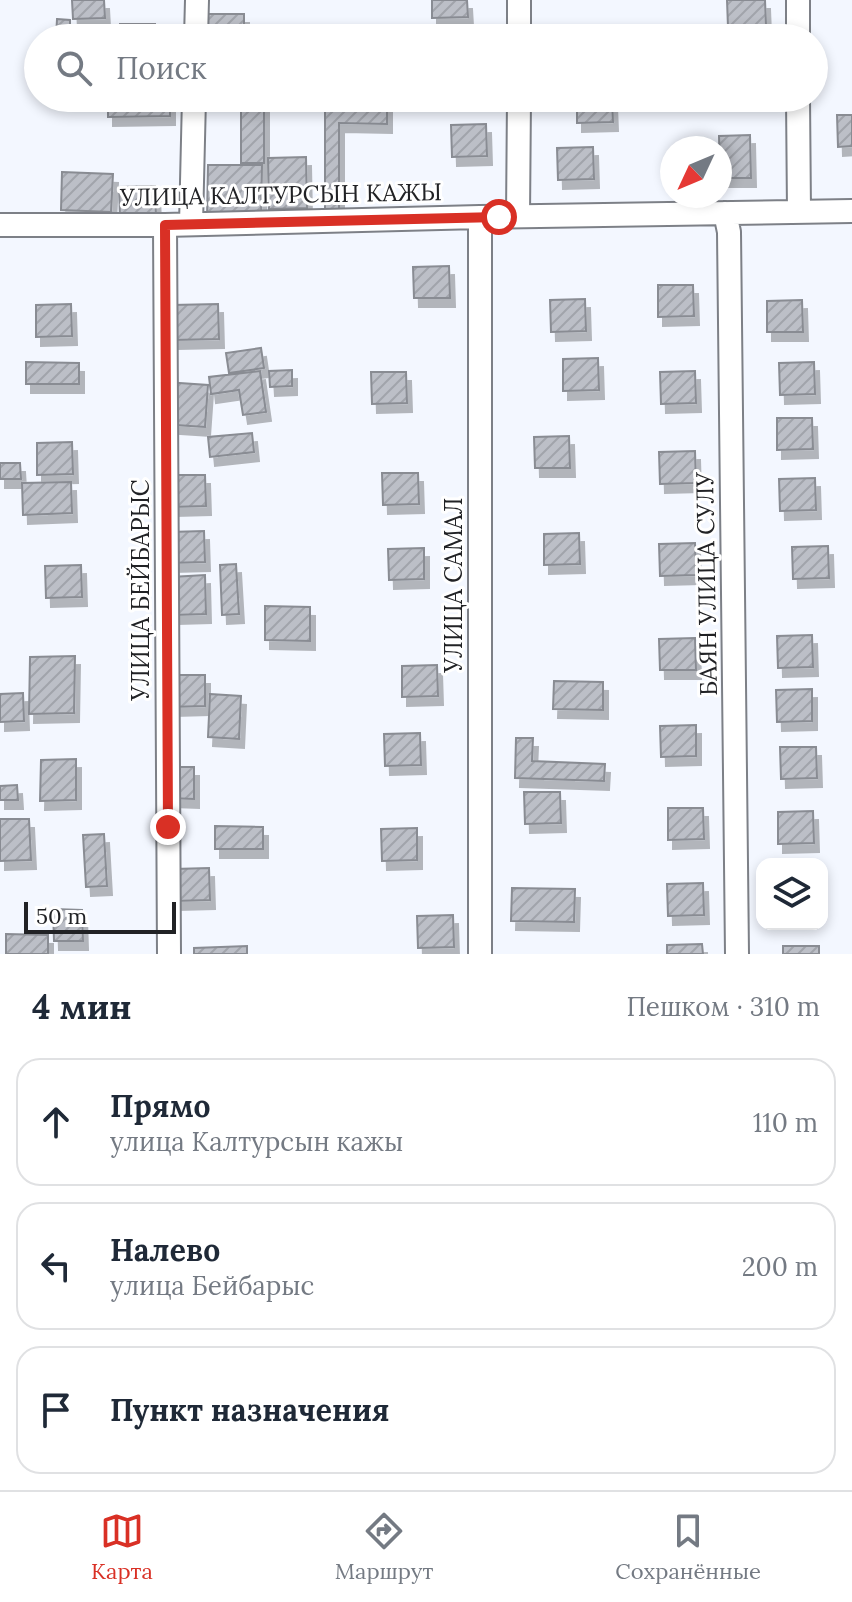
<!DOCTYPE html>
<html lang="ru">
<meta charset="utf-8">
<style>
body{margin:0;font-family:Lora,serif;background:#f6f6f7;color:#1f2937}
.controls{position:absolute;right:24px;bottom:24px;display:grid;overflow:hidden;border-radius:16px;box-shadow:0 4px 12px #0003}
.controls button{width:72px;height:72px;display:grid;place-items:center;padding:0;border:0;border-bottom:2px solid #e0e1e3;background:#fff;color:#1f2937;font:40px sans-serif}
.compass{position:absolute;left:660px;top:136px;width:72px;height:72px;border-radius:50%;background:#fff;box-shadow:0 4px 12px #0003;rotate:226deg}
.scale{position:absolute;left:24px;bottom:20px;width:152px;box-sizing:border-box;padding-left:8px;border:4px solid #212225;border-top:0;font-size:22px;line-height:28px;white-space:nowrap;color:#212225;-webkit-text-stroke:6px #fff;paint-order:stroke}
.stop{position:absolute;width:24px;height:24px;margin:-18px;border:6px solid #d93025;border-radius:50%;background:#fff}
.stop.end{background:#d93025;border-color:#fff;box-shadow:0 2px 8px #0008}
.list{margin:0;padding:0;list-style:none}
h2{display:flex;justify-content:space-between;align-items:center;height:104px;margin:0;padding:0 32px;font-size:34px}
h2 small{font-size:26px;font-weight:400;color:#747a83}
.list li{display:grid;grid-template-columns:52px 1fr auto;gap:24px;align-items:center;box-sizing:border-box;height:128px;margin:0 16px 16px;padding:0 16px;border:2px solid #e0e1e3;border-radius:24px}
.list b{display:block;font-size:30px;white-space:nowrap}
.list p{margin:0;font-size:26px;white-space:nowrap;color:#747a83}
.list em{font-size:26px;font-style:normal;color:#747a83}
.icon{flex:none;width:44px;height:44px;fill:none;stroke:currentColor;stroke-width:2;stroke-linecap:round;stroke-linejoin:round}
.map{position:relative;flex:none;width:852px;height:954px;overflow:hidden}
.search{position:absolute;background:#fff;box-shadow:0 4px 12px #0003;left:24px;right:24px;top:24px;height:88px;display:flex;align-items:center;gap:20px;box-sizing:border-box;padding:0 28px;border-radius:44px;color:#747a83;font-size:30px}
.sheet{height:536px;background:#fff}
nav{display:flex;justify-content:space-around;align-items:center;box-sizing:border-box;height:112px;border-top:2px solid #e0e1e3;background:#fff;font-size:22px;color:#747a83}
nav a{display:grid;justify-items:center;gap:4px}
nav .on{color:#d93025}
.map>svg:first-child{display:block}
.building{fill:url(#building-hatch);stroke:#898c93;stroke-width:2;filter:url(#shadow)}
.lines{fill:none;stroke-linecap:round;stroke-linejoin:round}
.street-casing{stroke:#7d8087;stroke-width:26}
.street{stroke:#fff;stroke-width:22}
.route{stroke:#d93025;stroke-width:10}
.labels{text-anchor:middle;stroke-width:6;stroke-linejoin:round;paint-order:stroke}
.street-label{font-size:24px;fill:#212225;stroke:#fff}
</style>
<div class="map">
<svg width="852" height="954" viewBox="0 0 852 954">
<defs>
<pattern id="building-hatch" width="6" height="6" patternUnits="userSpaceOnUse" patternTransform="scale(2)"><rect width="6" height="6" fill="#bcbfc7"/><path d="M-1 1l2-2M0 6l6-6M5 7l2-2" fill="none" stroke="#a1a4ab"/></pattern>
<filter id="shadow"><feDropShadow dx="5" dy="9" stdDeviation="0" flood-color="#0004"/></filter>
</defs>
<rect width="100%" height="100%" fill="#f3f7ff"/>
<path class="building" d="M72 0H104L105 18 73 19Z
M432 0H467L468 17 432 18Z
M727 0H765L766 25 728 27Z
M203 14H244V32H203Z
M57 19 70 20V38H56Z
M120 24H155V38H120Z
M319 30H340V38H319Z
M609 36 610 38H574V37Z
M108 98H170V116L108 117Z
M241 98H264V163H241Z
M325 98H387V124L339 123V210H325Z
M577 98H612L613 122 577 123Z
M837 115H852V146L838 147Z
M486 124 487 156 452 157 451 125Z
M750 135 751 178H720L719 136Z
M593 147 594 179 558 180 557 148Z
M306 157 307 208 269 209 268 158Z
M208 165H262L261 219H207Z
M62 172 113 174 111 212 61 210Z
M155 186 156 217 120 218 119 187Z
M449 266 450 298H414L413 267Z
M658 285H693L694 316 658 317Z
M585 299 586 331 551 332 550 300Z
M802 300 803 332H767V301Z
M71 304 72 336 36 337V305Z
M218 304 219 339 173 340 172 305Z
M261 348 264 368 229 373 226 353Z
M598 358 599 390 563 391V359Z
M26 362 79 363V384H26Z
M814 362 815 394 780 395 779 363Z
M292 370V386L270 387 269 371Z
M260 371 266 412 243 415 239 390 211 394 209 377Z
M695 371 696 403 661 404 660 372Z
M371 372H406L407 403 372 404Z
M165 382 208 385 205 427 161 424Z
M777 418H812L813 449 777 450Z
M252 433 254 452 210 457 208 437Z
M569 436 570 468H535L534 437Z
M72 442 73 474 37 475V443Z
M695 451 696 483 660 484 659 452Z
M0 463H20L21 479H0Z
M382 473H418L419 504 383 505Z
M170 475H205L206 506 171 507Z
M815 478 816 510 780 511 779 479Z
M71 482 72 513 23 515 22 483Z
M204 531 205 562 169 563V532Z
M579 533 580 564 544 565V534Z
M695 543 696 575 660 576 659 544Z
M828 546 829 578 793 579 792 547Z
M424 548V579L389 580 388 549Z
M236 564 239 614 222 615 220 565Z
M81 565 82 597 46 598 45 566Z
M205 575 206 614 173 615 171 577Z
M265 606 310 607V641L265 640Z
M812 635 813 667 778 668 777 636Z
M695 638 696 670H660L659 639Z
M75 656 74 713 29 714 30 657Z
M437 665 438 696 402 697V666Z
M169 675H205V706L170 707Z
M554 681 603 682V710L553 709Z
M812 689V721L777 722 776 690Z
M23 693 24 721 0 722V694Z
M210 694 241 696 239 739 208 737Z
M696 725V756L661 757 660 726Z
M420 733 421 765 385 766 384 734Z
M516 738H533L532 761 605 764 604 781 515 778Z
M780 747H816L817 778 781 779Z
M76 759V800L40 801 41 760Z
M168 767H194V799L169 798Z
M17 785 18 800H0V786Z
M524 792H560L561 823 525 824Z
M668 808H703L704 839 668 840Z
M813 811 814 843 778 844V812Z
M0 819H29L31 860 0 861Z
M215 826 263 827V849H215Z
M417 828V860L382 861 381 829Z
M104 834 107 886 86 887 83 835Z
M209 868 210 900 174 901V869Z
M703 883 704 915 668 916 667 884Z
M512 888 575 889 574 922 511 921Z
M53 909 82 910 83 941H54Z
M453 915 454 947 418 948 417 916Z
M6 934 48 935V954H6Z
M702 944 703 954H667V945Z
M247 946V954H194V948Z
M783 946H819V954H783Z"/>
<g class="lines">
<g class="street-casing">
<path id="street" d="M798 0V38
M196 38 197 0
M519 38V0
M798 98 799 212
M725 213 729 232 737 954
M518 216 519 98
M191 224 194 98
M0 225H165L480 217 852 211
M165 225 169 954
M480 954V217"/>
</g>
<use href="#street" class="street"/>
</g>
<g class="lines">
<path class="route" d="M168 827 165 225 499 217"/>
</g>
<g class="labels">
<g class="street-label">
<text transform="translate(281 195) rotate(-1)" y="8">УЛИЦА КАЛТУРСЫН КАЖЫ</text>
<text transform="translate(707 584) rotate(-91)" y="8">БАЯН УЛИЦА СУЛУ</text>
<text transform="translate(454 585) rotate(-90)" y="8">УЛИЦА САМАЛ</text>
<text transform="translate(141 590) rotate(-90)" y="8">УЛИЦА БЕЙБАРЫС</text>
</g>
</g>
</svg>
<div class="controls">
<button><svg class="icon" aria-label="layers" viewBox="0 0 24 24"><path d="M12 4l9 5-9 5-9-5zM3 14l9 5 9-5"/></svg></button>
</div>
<svg class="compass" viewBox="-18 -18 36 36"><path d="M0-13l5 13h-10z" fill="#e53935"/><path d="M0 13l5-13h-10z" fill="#747a83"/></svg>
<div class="scale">50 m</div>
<div class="stop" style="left:499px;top:217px"></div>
<div class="stop end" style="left:168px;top:827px"></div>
<div class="search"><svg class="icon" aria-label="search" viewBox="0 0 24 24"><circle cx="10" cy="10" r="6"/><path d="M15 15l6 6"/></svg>Поиск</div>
</div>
<section class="sheet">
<h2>4 мин<small>Пешком · 310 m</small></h2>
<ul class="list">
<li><svg class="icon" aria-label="ahead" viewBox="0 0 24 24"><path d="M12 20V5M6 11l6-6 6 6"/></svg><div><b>Прямо</b><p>улица Калтурсын кажы</p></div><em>110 m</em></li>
<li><svg class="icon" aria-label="left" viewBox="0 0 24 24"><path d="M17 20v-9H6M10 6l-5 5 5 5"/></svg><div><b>Налево</b><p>улица Бейбарыс</p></div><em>200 m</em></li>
<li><svg class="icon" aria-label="arrive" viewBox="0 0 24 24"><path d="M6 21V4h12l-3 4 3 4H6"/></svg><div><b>Пункт назначения</b></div></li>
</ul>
</section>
<nav>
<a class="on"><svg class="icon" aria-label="map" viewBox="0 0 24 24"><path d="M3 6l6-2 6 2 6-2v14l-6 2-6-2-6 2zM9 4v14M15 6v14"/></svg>Карта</a>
<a><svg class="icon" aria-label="directions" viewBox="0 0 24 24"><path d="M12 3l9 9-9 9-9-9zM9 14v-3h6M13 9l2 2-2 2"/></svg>Маршрут</a>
<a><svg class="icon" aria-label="saved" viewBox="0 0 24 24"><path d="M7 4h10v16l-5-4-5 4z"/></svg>Сохранённые</a>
</nav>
